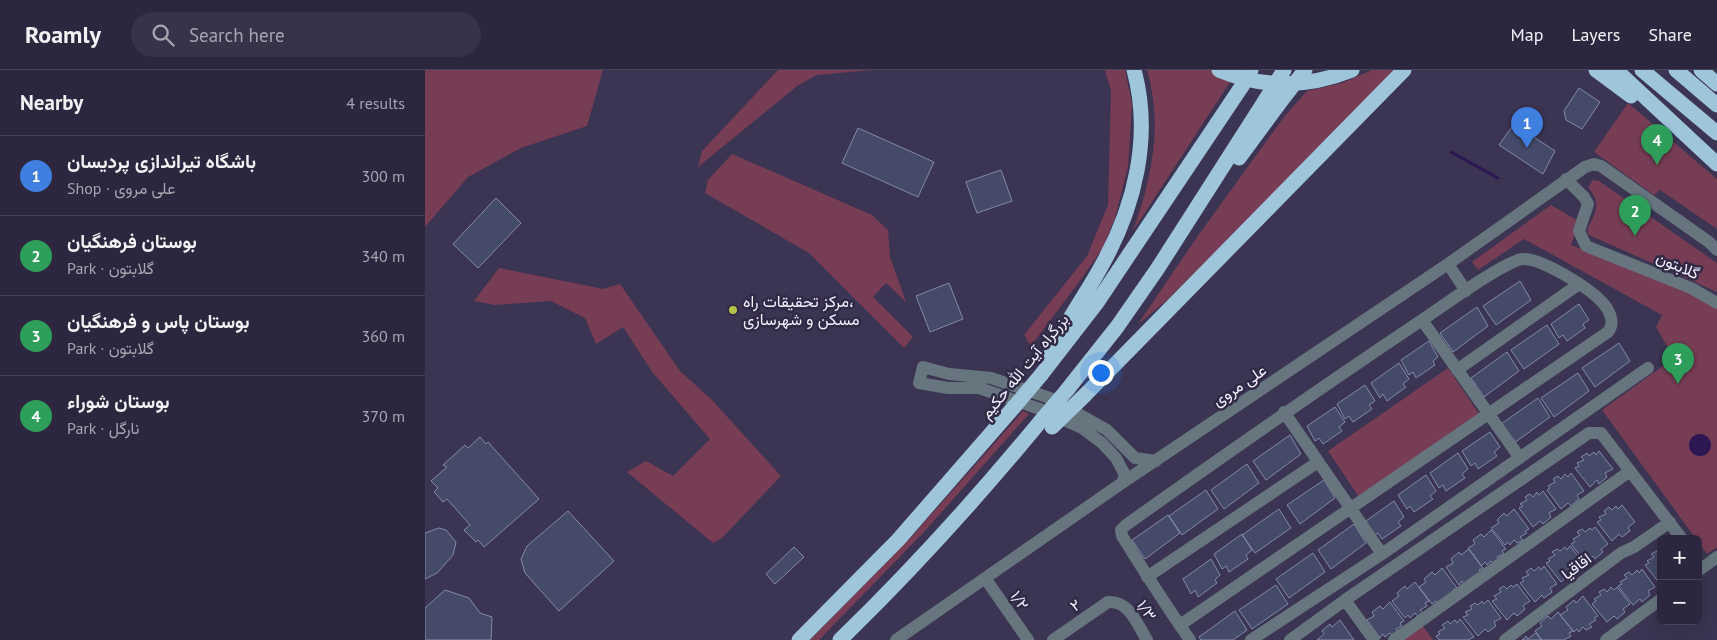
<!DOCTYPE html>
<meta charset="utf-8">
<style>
body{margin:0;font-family:"PT Sans",Vazirmatn,sans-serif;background:#383349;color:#f1f3f6}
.controls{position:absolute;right:15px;bottom:15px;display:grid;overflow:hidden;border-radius:8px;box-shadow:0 5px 20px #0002}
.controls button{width:45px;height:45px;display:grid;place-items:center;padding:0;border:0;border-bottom:1px solid #484458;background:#2c273e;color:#f1f3f6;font:25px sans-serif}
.you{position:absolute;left:675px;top:302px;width:18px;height:18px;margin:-12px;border:4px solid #fff;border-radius:50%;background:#1a73e8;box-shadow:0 0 0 8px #1a73e833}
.badge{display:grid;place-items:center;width:32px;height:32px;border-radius:50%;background:#b5c249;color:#fff;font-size:16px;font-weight:700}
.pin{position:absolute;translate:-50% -41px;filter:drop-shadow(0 1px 2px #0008)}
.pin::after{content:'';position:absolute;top:26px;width:18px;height:15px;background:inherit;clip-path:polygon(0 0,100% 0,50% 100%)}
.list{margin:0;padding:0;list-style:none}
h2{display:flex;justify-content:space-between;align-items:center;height:65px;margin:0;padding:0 20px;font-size:21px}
h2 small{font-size:16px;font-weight:400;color:#a6a5b0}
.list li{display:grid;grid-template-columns:32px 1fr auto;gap:15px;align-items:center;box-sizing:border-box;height:80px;padding:0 20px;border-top:1px solid #484458}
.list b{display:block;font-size:19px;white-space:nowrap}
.list p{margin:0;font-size:16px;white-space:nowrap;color:#a6a5b0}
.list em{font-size:16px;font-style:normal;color:#a6a5b0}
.icon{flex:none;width:28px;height:28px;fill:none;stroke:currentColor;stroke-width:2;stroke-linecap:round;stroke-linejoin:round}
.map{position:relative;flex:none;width:1292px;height:570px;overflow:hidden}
header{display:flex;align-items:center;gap:30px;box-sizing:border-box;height:70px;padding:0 25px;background:#2c273e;border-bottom:1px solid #484458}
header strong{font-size:24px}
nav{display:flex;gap:28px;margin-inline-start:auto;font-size:18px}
.search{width:350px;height:45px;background:#383349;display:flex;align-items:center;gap:12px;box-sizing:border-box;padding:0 18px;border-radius:28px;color:#a6a5b0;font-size:19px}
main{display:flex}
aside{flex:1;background:#2c273e}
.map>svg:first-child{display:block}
.green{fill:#773d55}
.water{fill:#2c1753}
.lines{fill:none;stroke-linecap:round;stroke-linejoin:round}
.stream{stroke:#2c1753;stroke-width:3}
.building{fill:#444a68;stroke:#828aac}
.minor{stroke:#66757e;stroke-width:12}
.highway{stroke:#9fc5db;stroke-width:15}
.highway-bridge{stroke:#9fc5db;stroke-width:15}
.poi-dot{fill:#b5c249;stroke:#312a47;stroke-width:2}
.labels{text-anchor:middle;stroke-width:5;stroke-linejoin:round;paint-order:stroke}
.street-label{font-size:16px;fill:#f3f0ff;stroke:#312a47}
.poi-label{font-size:16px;fill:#f3f0ff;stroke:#312a47;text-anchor:start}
</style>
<header>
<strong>Roamly</strong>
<div class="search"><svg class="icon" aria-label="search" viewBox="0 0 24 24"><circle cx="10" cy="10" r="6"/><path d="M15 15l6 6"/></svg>Search here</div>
<nav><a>Map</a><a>Layers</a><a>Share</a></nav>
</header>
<main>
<aside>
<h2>Nearby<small>4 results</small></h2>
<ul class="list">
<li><span class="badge" style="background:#3f7fe0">1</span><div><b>باشگاه تیراندازی پردیسان</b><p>Shop · علی مروی</p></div><em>300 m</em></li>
<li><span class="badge" style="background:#2e9e5b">2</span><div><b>بوستان فرهنگیان</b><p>Park · گلابتون</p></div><em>340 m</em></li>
<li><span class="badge" style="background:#2e9e5b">3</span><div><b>بوستان پاس و فرهنگیان</b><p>Park · گلابتون</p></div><em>360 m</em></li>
<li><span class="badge" style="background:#2e9e5b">4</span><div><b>بوستان شوراء</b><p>Park · نارگل</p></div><em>370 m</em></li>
</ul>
</aside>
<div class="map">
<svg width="1292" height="570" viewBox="0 0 1292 570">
<rect width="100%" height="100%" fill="#3b3452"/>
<path class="green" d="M0 0H178L162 56 96 78 43 107 0 157Z
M353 0H447L392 5 372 16 273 97 277 81Z
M680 0H700L707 34 703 97 690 148 677 179 657 208 606 276 599 265 662 186 683 135 686 21Z
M722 0H786L807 9 708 161C727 107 738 56 722 0Z
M947 0H972L740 232 713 254 772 167 859 47 882 21 917 13Z
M1203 33 1292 109V159L1235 120 1229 125 1169 82Z
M307 84 447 145 463 160 465 187 481 232 461 213 448 227 488 267 479 278 384 183 280 123 283 110Z
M1168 110 1174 111 1292 193V222L1164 165 1162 160C1171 141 1177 135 1163 117Z
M1126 135 1155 152 1146 175 1254 217 1292 239V477L1282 484 1273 472V469H1271L1177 340 1249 288 1231 257 1237 245 1099 169 1053 200 1047 192Z
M74 198 178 219 195 214 255 301 287 330 356 406 297 468 288 473 202 402 221 391 248 406 285 369 228 303 198 257 171 274 160 248 126 231 70 235 49 231Z
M1023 298 1054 344 934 427 903 381Z
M598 341 604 344 499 462 394 570H385L488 465Z
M997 555 1008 570H977Z"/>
<path class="water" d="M1264 375a11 11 0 1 1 22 0a11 11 0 1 1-22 0Z"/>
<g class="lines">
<path class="stream" d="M1026 82 1073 108"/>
</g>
<path class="building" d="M1154 18 1175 32 1157 59 1141 50 1139 41Z
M1089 54 1130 81 1118 104 1074 75Z
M433 58 509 92 493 127 417 93Z
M576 100 587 131 552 143 541 112Z
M71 128 96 153 53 198 28 174Z
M1095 211 1106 230 1071 255 1058 236Z
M524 213 538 249 505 262 491 226Z
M1154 234 1164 250 1158 254 1160 258 1142 271 1138 265 1134 268 1126 254Z
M1052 237 1063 256 1028 282 1015 263Z
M1122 255 1134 274 1099 299 1086 280Z
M1004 271 1013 287 1008 291 1010 295 991 308 988 302 984 305 976 290Z
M1194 273 1205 291 1170 317 1157 298Z
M1082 282 1094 301 1059 327 1046 308Z
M974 293 984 309 978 314 981 317 962 331 958 324 955 328 946 313Z
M1153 303 1164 321 1129 347 1116 328Z
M940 315 950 331 944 335 947 339 928 352 924 346 920 349 912 334Z
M1113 328 1125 347 1089 373 1076 354Z
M910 337 920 352 914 357 917 361 898 374 894 368 890 371 882 356Z
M1065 362 1075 377 1069 382 1072 386 1053 399 1050 393 1046 396 1037 381Z
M865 365 876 384 841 410 828 391Z
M55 367 61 374 63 372 114 429 59 477 53 470 51 472 39 460 45 455 22 429 18 432 9 422 13 418 6 411 22 397 18 395 40 375 43 378Z
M1174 381 1188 399 1180 403 1182 407 1174 414 1172 410 1165 417 1150 398 1154 396 1152 393 1159 390 1156 387 1162 383 1164 386 1169 382 1171 385Z
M1033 383 1043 399 1037 404 1040 408 1021 421 1018 415 1014 418 1005 403Z
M822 394 834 413 799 439 786 420Z
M1146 403 1159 421 1152 425 1154 429 1146 436 1143 433 1136 439 1122 420 1125 418 1123 416 1130 412 1128 409 1133 406 1136 409 1140 404 1143 407Z
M1001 405 1011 421 1005 426 1008 429 989 442 985 436 982 439 973 425Z
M899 410 910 428 875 454 862 435Z
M781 420 793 439 757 465 744 446Z
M1118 421 1131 439 1124 443 1126 447 1118 454 1115 451 1108 457 1094 438 1098 436 1095 434 1102 430 1100 427 1105 424 1108 427 1112 422 1114 425Z
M969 431 979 447 973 452 976 456 957 469 953 463 949 466 941 451Z
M1197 435 1210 452 1203 457 1205 461 1197 467 1194 464 1187 471 1172 452 1176 450 1174 447 1181 444 1179 441 1184 437 1187 440 1191 436 1193 439Z
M854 439 866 458 830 483 817 465Z
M1089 439 1104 459 1100 461 1102 463 1095 467 1098 470 1092 473 1089 470 1085 475 1083 472 1080 475 1066 458 1074 453 1072 450 1079 443 1082 446Z
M143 441 189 491 134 541 100 503 96 489 102 476Z
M743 445 755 463 720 489 707 470Z
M929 454 941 473 906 499 893 480Z
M1170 457 1183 474 1176 479 1178 482 1170 489 1168 486 1161 493 1146 474 1150 472 1148 469 1155 465 1152 462 1157 459 1160 462 1165 458 1167 460Z
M14 458 21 460 31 472 28 485 12 503 0 509V463Z
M1066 460 1081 479 1077 481 1079 484 1072 487 1074 490 1069 494 1066 491 1062 495 1060 492 1056 496 1043 478 1050 474 1048 470 1056 464 1059 467Z
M817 464 827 480 821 485 823 489 804 502 801 496 797 499 789 484Z
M1145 476 1159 494 1151 498 1153 502 1145 509 1143 506 1136 512 1121 493 1125 491 1123 489 1130 485 1127 482 1132 479 1135 481 1140 477 1142 480Z
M369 477 379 487 350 514 341 504Z
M1044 479 1058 498 1054 500 1056 502 1039 514 1037 511 1034 515 1021 497 1028 493 1026 489 1034 482 1036 485Z
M1232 481 1236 482 1235 514 1220 495 1224 493 1222 491 1229 487 1226 484Z
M888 483 900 502 864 528 851 509Z
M786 489 795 505 790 510 792 513 773 527 770 520 766 524 758 509Z
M1119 496 1132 514 1125 518 1127 522 1119 528 1117 525 1110 532 1095 513 1099 511 1097 508 1104 505 1101 502 1106 498 1109 501 1114 497 1116 500Z
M1017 498 1032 518 1028 520 1030 522 1013 534 1011 531 1007 534 994 517 1001 512 999 509 1007 502 1010 505Z
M1217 499 1230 517 1223 521 1225 525 1217 532 1215 529 1208 535 1193 516 1197 514 1195 512 1202 508 1199 505 1204 502 1207 505 1212 500 1214 503Z
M990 512 1004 531 1000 533 1002 536 995 540 998 543 993 546 990 543 985 548 983 545 980 548 967 531 974 526 972 523 980 516 982 519Z
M1092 514 1105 531 1098 536 1100 539 1092 546 1089 543 1082 550 1067 531 1072 529 1069 526 1076 522 1074 519 1079 516 1082 519 1086 515 1088 517Z
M851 515 863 534 827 559 814 540Z
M1186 517 1189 520 1192 517 1205 534 1198 539 1200 542 1192 549 1189 546 1182 552 1167 534 1171 531 1169 529 1176 525 1174 522 1179 519 1182 522Z
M20 520 44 528 55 543 67 547 66 570H0V538Z
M1158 526 1173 546 1169 548 1171 550 1164 554 1167 557 1161 560 1158 557 1154 562 1152 559 1149 562 1135 545 1143 540 1141 537 1149 530 1151 533Z
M1063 530 1076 548 1069 552 1071 556 1063 562 1060 559 1053 566 1038 547 1043 545 1040 542 1047 539 1045 536 1050 533 1053 535 1057 531 1059 534Z
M965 532 979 551 975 553 977 556 971 559 973 562 968 566 965 563 960 567 958 564 955 568 942 550 949 546 947 542 955 536 958 539Z
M810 541 822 560 808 570H776L774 567Z
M1133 542 1148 561 1144 563 1146 566 1139 570H1117L1110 561 1117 556 1115 553 1123 546 1126 549Z
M1035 549 1049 567 1043 570H1014L1011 566 1015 564 1013 562 1020 558 1017 555 1023 551 1025 554 1030 550 1032 553Z
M915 550 929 570H892L899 564 897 561 905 554 907 557Z
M1111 563 1116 570H1097L1101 566 1103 569Z"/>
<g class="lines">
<path class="minor" d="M1141 109 1159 127 1163 134 1154 161 1161 176 1266 218 1292 233
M1023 194 1041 221
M997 250 1095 388
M1032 300 1154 214
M859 342 957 484
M697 413 700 405 691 388 677 373 657 358 615 339 554 318H523L494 313 498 297 524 304 566 308 625 328 682 360 710 388 731 391
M1273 501 1292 487
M722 507 893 392
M560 508 603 570
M920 530 949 570
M755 555 1183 262C1191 252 1184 239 1176 231 1164 218 1115 187 1097 189 1079 192 1022 233 1003 246 901 314 801 384 701 455L696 460 697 466C719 501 741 536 765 570
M471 570 697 413 1023 194 1160 97 1169 94 1176 96 1284 172 1292 180
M628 570 683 532C704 530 712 554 722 570
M826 570 957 484 1223 298
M865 570 920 530 1164 363H1176L1257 469
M969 570 1205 401
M1080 570 1196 483 1209 477 1245 452
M1181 570 1236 529"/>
<path class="highway" d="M794 0C839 19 882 18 927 0
M1171 0 1206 26
M1191 0 1292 94
M1217 0 1292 63
M1251 0 1292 35
M1276 0 1292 14
M814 88 853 35
M626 284C640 252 661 225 677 195 710 136 727 66 709 0
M616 305 671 234 817 16
M642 320 692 257 733 198 841 29
M660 325 979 0
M374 570 473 470 589 337
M415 570C487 500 555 425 619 347"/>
<path class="highway-bridge" d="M817 16 826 0
M841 29 859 0
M853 35 880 0
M589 337 616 305
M619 347 642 320
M627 357 660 325"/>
</g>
<circle class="poi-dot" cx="308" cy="240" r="5"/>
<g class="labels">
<g class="street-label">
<text transform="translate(1253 195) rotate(24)" y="6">گلابتون</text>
<text transform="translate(599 296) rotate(-51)" y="6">بزرگراه آیت الله حکیم</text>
<text transform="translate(814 315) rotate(-34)" y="6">علی مروی</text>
<text transform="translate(1151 496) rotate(-37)" y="6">اقاقیا</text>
<text transform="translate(595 530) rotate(56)" y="6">۱/۲</text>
<text transform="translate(650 535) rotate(-35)" y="6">۲</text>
<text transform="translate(722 540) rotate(56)" y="6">۱/۳</text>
</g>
<g class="poi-label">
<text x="318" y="237">مرکز تحقیقات راه،<tspan x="318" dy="18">مسکن و شهرسازی</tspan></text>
</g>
</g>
</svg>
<div class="controls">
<button>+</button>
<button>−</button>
</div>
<div class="you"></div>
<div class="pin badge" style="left:1102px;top:78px;background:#3f7fe0">1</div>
<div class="pin badge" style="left:1210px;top:166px;background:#2e9e5b">2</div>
<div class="pin badge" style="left:1253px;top:314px;background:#2e9e5b">3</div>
<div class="pin badge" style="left:1232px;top:95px;background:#2e9e5b">4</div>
</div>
</main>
